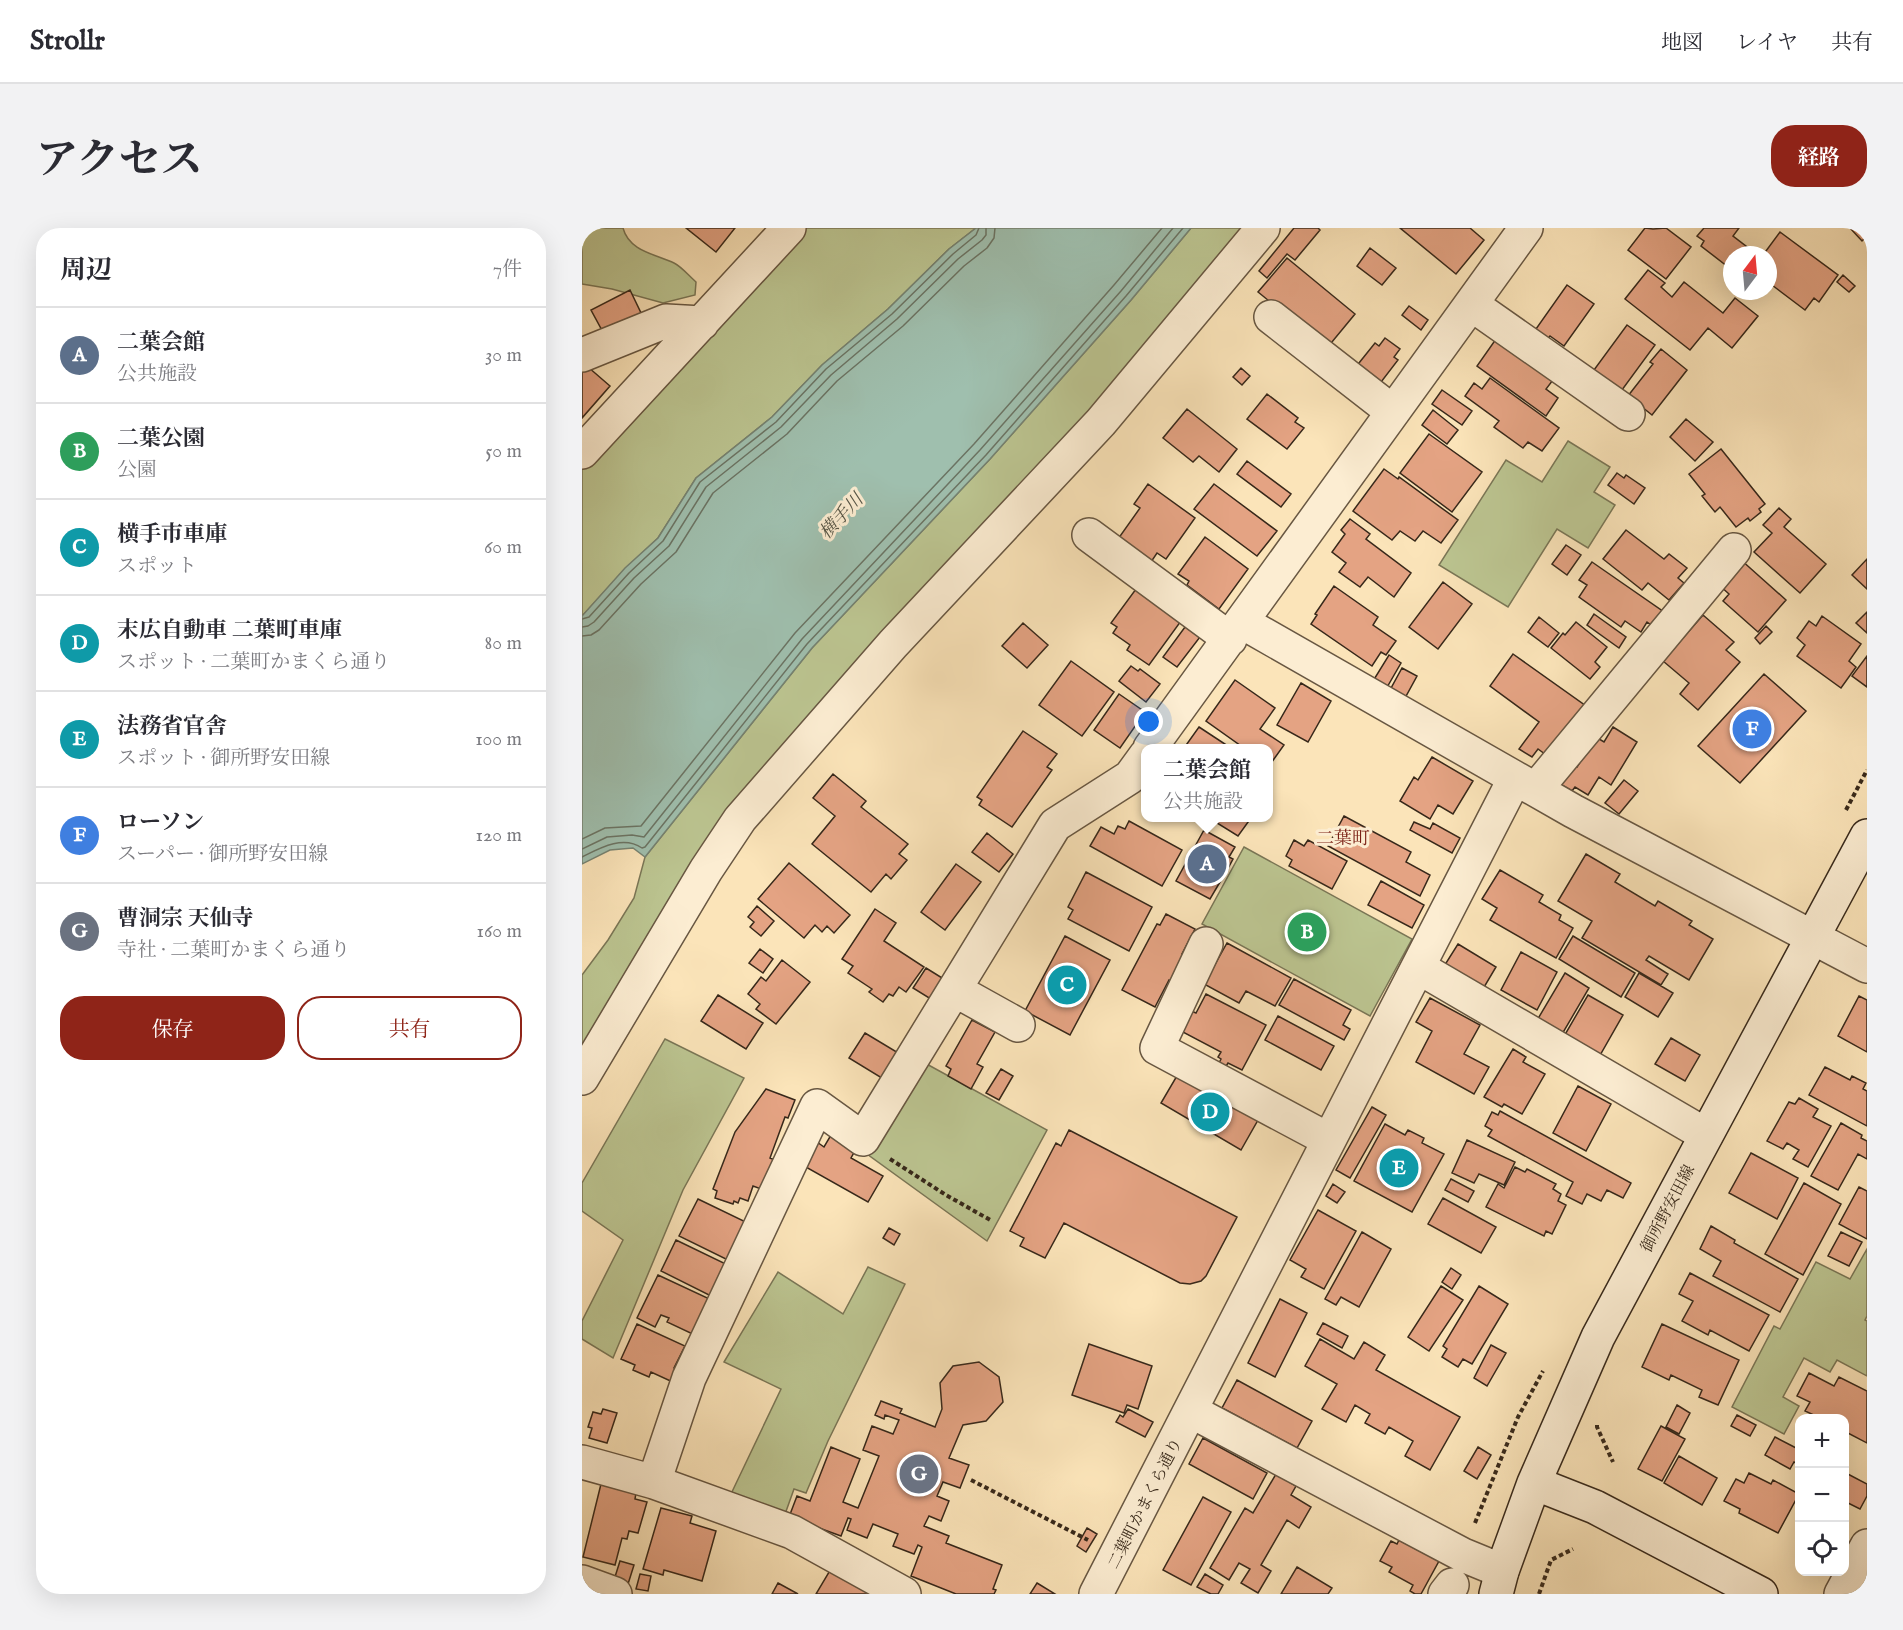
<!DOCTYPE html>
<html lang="ja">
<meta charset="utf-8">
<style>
body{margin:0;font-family:"IM FELL English","Noto Serif JP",serif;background:#f2f2f3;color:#2b2b33}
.controls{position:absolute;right:18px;bottom:18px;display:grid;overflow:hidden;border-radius:12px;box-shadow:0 6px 24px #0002}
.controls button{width:54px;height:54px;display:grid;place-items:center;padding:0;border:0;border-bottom:2px solid #e1e1e2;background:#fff;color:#2b2b33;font:30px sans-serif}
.compass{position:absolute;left:1141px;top:18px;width:54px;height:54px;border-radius:50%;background:#fff;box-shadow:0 6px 24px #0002;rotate:16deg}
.you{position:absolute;left:567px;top:494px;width:21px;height:21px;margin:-15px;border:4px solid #fff;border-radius:50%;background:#1a73e8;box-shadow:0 0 0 9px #1a73e833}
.badge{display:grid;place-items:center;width:39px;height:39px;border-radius:50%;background:#8f2418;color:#fff;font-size:20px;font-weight:700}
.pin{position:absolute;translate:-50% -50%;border:3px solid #fff;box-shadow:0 2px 6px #0006}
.popup{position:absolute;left:559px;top:516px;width:132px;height:78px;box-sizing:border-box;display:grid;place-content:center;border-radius:12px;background:#fff;filter:drop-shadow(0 2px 4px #0005);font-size:20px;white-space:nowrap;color:#7c7c81}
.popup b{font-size:22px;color:#2b2b33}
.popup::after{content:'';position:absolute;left:50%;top:100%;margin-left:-12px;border:12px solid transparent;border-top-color:#fff}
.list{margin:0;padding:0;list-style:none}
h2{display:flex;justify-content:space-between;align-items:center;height:78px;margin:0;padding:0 24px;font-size:26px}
h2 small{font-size:20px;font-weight:400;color:#7c7c81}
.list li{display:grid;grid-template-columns:39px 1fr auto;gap:18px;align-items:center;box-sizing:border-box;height:96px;padding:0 24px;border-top:2px solid #e1e1e2}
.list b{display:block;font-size:22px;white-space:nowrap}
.list p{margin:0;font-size:20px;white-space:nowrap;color:#7c7c81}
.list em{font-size:20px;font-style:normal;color:#7c7c81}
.actions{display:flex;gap:12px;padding:18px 24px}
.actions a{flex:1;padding:14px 0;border:2px solid #8f2418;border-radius:24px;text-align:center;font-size:21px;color:#8f2418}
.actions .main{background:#8f2418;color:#fff}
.icon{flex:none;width:33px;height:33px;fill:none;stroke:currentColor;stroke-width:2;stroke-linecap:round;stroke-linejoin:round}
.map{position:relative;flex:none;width:1285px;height:1366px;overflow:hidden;border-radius:24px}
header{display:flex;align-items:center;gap:36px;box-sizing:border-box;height:84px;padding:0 30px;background:#fff;border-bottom:2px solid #e1e1e2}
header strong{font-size:28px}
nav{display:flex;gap:33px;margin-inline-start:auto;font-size:21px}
.intro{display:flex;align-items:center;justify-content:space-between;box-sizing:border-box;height:144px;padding:0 36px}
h1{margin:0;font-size:42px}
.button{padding:15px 27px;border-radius:24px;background:#8f2418;color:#fff;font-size:21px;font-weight:700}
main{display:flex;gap:36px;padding:0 36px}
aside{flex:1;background:#fff;border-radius:24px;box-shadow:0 6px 24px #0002}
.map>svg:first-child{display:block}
.green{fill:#bcc591;stroke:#7a7656;stroke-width:1.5}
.water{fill:#9fbfae;stroke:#758373;stroke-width:1.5}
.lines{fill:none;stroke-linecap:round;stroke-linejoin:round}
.shore{stroke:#6b7464;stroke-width:1.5}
.building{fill:#e4a383;stroke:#37281a;stroke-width:1.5}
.street-casing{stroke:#685742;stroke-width:36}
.secondary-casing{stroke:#37281a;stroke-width:36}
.path{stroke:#37281a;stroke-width:4;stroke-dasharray:4.5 3;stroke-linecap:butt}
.street{stroke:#fcedd2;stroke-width:33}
.secondary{stroke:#fcedd2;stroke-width:33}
.labels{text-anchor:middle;stroke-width:6;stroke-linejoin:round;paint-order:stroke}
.street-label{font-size:16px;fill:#37281a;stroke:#fcedd2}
.water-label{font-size:18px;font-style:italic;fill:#565546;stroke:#fcedd2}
.neighbourhood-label{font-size:18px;fill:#7a1f14;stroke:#fcedd2}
</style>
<header>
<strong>Strollr</strong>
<nav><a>地図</a><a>レイヤ</a><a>共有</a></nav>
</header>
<div class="intro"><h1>アクセス</h1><a class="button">経路</a></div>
<main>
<aside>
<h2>周辺<small>7件</small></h2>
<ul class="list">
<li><span class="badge" style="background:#5c6f8a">A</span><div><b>二葉会館</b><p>公共施設</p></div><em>30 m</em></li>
<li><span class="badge" style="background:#2e9e5b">B</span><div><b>二葉公園</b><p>公園</p></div><em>50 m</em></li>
<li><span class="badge" style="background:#0f9aa8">C</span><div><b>横手市車庫</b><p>スポット</p></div><em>60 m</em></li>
<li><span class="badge" style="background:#0f9aa8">D</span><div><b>末広自動車 二葉町車庫</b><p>スポット · 二葉町かまくら通り</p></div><em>80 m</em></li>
<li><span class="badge" style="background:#0f9aa8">E</span><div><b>法務省官舎</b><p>スポット · 御所野安田線</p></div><em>100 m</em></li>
<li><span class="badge" style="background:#3f7fe0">F</span><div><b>ローソン</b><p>スーパー · 御所野安田線</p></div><em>120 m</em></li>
<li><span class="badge" style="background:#6b7280">G</span><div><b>曹洞宗 天仙寺</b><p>寺社 · 二葉町かまくら通り</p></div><em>160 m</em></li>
</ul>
<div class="actions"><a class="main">保存</a><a>共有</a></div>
</aside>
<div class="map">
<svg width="1285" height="1366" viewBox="0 0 1285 1366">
<rect width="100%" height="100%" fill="#fbe4b9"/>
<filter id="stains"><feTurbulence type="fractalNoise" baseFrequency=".00333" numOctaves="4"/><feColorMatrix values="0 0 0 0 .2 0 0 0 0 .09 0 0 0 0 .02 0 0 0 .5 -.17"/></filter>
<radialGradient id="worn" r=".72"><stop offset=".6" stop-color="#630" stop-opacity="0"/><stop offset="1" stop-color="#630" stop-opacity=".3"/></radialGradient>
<path class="green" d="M0 0H41C47 23 73 26 92 35 100 39 107 48 114 54L113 67 81 75 30 61 0 56Z
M207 0H394L367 21 306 81 240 137 190 189 114 250 76 310 43 341 0 388V224Z
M609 0H681L158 591 0 851V747L26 712 52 670 63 629 230 420 408 231 549 72Z
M986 213 1028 239 1012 264 1033 277 1006 320 975 301 926 379 857 337 924 232 960 254Z
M662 619 830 711 788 788 620 696Z
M83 811 162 850 101 962 31 1130 0 1111V1093L41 1012 0 983V955Z
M341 834 465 902 405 1013 285 926Z
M1285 1021V1088L1283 1092 1285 1093V1148L1255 1132 1248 1144 1222 1130 1201 1169 1217 1178 1202 1206 1150 1179 1192 1098 1198 1101 1234 1034 1268 1051Z
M286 1039 323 1056 246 1213 224 1265 212 1261 202 1289 148 1268 199 1161 142 1134 196 1044 261 1086Z"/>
<path class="water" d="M394 0H609L549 72 408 231 230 420 63 629 51 620 28 622 0 636V388L43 340 76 310 114 250 190 189 240 137 306 81 367 21Z"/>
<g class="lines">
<path class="shore" d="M0 391 7 389 47 345 81 313 118 254 194 194 244 141 310 86 371 26 394 7 397 0
M0 399 6 398 12 394 52 350 87 318 124 259 199 199 249 147 315 91 376 31 400 12 404 7V0
M0 408 9 407 17 402 59 356 94 324 131 265 205 206 255 153 321 98 382 38 405 20 412 10 413 0
M0 611 23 600 59 598 213 405 392 216 532 57 580 0
M0 621 25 609 50 607 62 609 220 411 398 222 539 63 591 0
M0 629C18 620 41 607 60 620L63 619 225 416 404 227 544 68 601 0"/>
</g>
<path class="building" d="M104 0H153L134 24Z
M712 0H736L738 2 713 32 705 26 685 50 677 43Z
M818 0H888L902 12 874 46Z
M1063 0 1071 1 1084 0 1109 19 1084 51 1046 22Z
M1122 0H1157L1151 8 1169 22 1165 27H1150V42L1119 18 1122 13 1115 8Z
M1268 0H1285V8L1280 13Z
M1198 4 1256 47 1237 74 1232 70 1223 82 1186 54V27H1181Z
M788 20 814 40 800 57 775 38Z
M705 30 773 86 745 120 676 64Z
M1066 42 1083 55 1079 59 1090 69 1102 54 1141 85 1153 70 1176 88 1150 120 1126 100 1108 122 1043 71Z
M1261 47 1273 58 1267 64 1255 54Z
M985 57 1012 76 982 118 968 108 961 117 949 108Z
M48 62 60 87 22 106 9 82Z
M827 78 846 92 839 102 820 87Z
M1045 97 1073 117 1037 166 1009 146Z
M803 110 818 121 812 129 816 132 796 158 773 140 793 115 797 118Z
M914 111 971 152 964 161 976 170 964 188 895 138Z
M1079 121 1105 142 1070 187 1055 175 1042 173 1071 136 1068 134Z
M6 139 28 158 0 190V141L2 143Z
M659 140 668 148 660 157 651 149Z
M908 150 977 200 960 223 946 214 941 220 912 199 917 193 883 168 892 155 900 161Z
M860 162 890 183 880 197 850 176Z
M685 166 716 190 713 194 722 200 705 221 665 191Z
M605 181 655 221 637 244 617 228 611 234 581 210Z
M851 182 876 202 865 216 840 197Z
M1104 191 1131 214 1113 233 1088 209Z
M847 206 900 244 870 284 818 245Z
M1139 221 1183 276 1177 281 1179 284 1168 293 1166 290 1154 299 1138 279 1133 284 1120 268 1123 266 1107 246Z
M665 233 709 266 699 279 655 246Z
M802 241 816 251 817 249 876 292 859 315 841 303 833 313 818 303 810 312 771 283Z
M1035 245 1042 250 1044 247 1063 260 1052 276 1026 257Z
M566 256 613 290 584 331 575 325 569 334 536 311 558 280 552 276Z
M632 256 695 303 675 328 612 281Z
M1197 280 1209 291 1202 299 1244 336 1218 365 1172 324 1190 305 1181 297Z
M768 291 788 306 784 311 829 345 812 369 786 349 778 359 757 344 764 335 750 324 763 306 759 302Z
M1044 302 1082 331 1087 326 1105 340 1096 350 1102 355 1087 372 1066 355 1060 362 1021 331Z
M623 309 666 341 637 381 605 357 607 353 596 346Z
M984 317 999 327 985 347 970 336Z
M1158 331 1204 372 1176 404 1141 373 1147 366 1136 356Z
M1285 331V361L1270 347Z
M1010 334 1082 384 1072 399 1065 394 1059 404 1043 393 1039 399 997 369 1005 357 997 352Z
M861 354 890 376 856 421 827 399Z
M752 358 796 389 791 397 814 413 804 427 799 424 790 438 729 396 735 387 733 386Z
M554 361 599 393 567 437 545 422 548 417 531 405 535 399 529 395Z
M1285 384V405L1274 395Z
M1012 386 1044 409 1037 420 1005 397Z
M1121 387 1152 414 1144 422 1158 434 1116 482 1098 466 1107 455 1081 433Z
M1240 388 1279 416 1267 433 1274 439 1259 460 1215 428 1223 417 1215 410 1227 393 1234 398Z
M957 389 977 405 966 419 946 404Z
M994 394 1025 419 1013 434 1018 439 1008 451 969 420 981 405 983 407Z
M441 395 466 417 445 440 420 418Z
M1184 398 1190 404 1178 416 1173 410Z
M603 399 618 409 595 439 581 429Z
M931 426 1004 478 967 529 956 521 950 529 937 521 957 494 908 458Z
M807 427 819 435 804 461 791 453Z
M1285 428V459L1270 448Z
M489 433 532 464 500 508 457 477Z
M549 438 556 443 558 441 578 456 564 474 537 453Z
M820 440 835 448 823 470 808 462Z
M1182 446 1224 483 1158 555 1116 518Z
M653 452 693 480 678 501 702 517 687 538 686 520H662L624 493Z
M719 455 749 473 726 514 695 497Z
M537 466 563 484 538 520 512 502Z
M617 499 649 520H602Z
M1031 499 1055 514 1029 557 1017 549 1006 567 993 559 990 563 976 555 988 535 995 539 1014 509 1022 514Z
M441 503 475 526 465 539 470 542 430 599 397 577 400 572 395 569Z
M850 529 891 553 871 586 856 577 848 591 818 573 832 549 836 552Z
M251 546 284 573 279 579 326 616 317 626 325 632 309 651 304 646 289 664 230 616 253 588 231 570Z
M1042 552 1056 563 1037 586 1023 575Z
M762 588 829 624 824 634 848 647 838 668 746 618Z
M627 590H669L656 608Z
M547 593 600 622 580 658 508 618 519 599 532 606 536 598 543 601Z
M832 594 848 601 851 595 878 610 870 625 828 602Z
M622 602 653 619 647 629 651 631 644 644 640 641 634 652 638 654 628 671 594 653Z
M405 605 431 626 417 644 390 624Z
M712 612 722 618 726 612 765 633 750 661 707 638 710 632 704 628Z
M1004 626 1038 646 1033 654 1073 678 1076 673 1110 693 1107 697 1131 711 1107 752 1067 728 1064 732 1086 746 1079 757 1000 710 1010 693 976 673Z
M207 635 268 687 252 705 245 698 240 704 233 697 222 710 176 671Z
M374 636 399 654 363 702 339 684Z
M918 642 961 667 957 674 979 687 977 692 991 700 974 730 908 692 915 680 900 671Z
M504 644 570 679 547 723 486 691 491 682 486 679Z
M799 653 842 677 830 700 786 677Z
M175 678 192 693 179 708 168 699 172 694 166 689Z
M293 681 314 695 302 713 342 739 324 764 317 759 311 768 307 766 301 774 287 764 290 761 266 745 271 738 260 731Z
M584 686 613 701 600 726 608 730 595 756 587 752 573 779 540 762 575 696 578 697Z
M483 708 528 732 488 807 443 783Z
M991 708 1053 745 1039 769 977 731Z
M645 715 709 750 693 778 664 763 657 775 622 756Z
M876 716 914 739 898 766 859 743Z
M178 721 191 731 181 745 167 735Z
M939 724 975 744 955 782 919 762Z
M200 732 228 754 194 796 174 781 178 776 166 766 179 749 184 753Z
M344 740 365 753 352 773 331 760Z
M983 745 1007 760 979 808 954 794Z
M1057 745 1091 765 1076 789 1043 769Z
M712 751 769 782 761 797 768 801 762 812 697 777Z
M624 766 684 797 660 842 646 835 643 840 636 837 639 831 636 829 639 824 597 802 607 782 614 785Z
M136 767 181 795 164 821 119 793Z
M1006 767 1041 787 1017 829 981 810Z
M1277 768 1285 772V824L1256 808Z
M848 770 898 797 882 826 907 839 892 866 834 834 850 803 834 794Z
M696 788 752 818 739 842 683 812Z
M390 792 413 804 395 836 401 839 389 861 366 848 369 841 364 838Z
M283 805 318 826 303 852 267 830Z
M1089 810 1118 827 1103 853 1073 836Z
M931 821 944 829 941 834 963 846 940 886 922 876 920 879 902 869Z
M1243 839 1268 852 1270 848 1284 855 1281 861 1285 863V898L1227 867Z
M419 841 431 848 417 872 404 865Z
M596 846 676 892 659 922 579 875Z
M996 858 1029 876 1004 923 971 905Z
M184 861 213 872 206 890 203 889 188 930 193 932 182 962 171 958 166 973 158 970 156 975 152 973 151 976 133 970 135 963 131 961 153 904Z
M1217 870 1236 881 1231 889 1249 898 1226 939 1211 931 1217 922 1205 915 1201 921 1185 913 1207 874 1213 876Z
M790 879 804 887 768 950 754 942Z
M918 883 1049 955 1041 970 1025 962 1019 973 1005 966 1000 976 984 968 991 954 906 908 910 902 903 898 910 884 916 887Z
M1259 895 1280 907 1279 910 1285 913V931L1276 926 1256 962 1229 948Z
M803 896 823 907 826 902 842 910 840 915 862 926 830 984 772 953Z
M487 902 655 989 624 1048 619 1053 608 1056 598 1055 482 995 463 1030 438 1018 442 1010 428 1003 474 915 479 918Z
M249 907 274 921 269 930 301 948 286 974 222 938 235 914 242 919Z
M885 912 933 934 922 957 897 946 892 955 870 945Z
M1169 925 1216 950 1195 991 1147 965Z
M933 939 943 944 945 941 974 956 971 961 979 966 976 973 984 977 970 1006 964 1003 962 1008 904 979 916 956 922 960Z
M869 951 892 963 886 974 863 962Z
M1222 955 1259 976 1221 1047 1183 1026Z
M751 956 763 964 755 975 744 968Z
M1277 959 1285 963V1011L1257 996Z
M861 970 914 999 899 1025 846 996Z
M116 971 170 997 152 1035 97 1008Z
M736 982 774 1003 742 1061 719 1049 724 1041 708 1032Z
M1129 998 1153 1012 1152 1015 1216 1051 1198 1084 1131 1048 1139 1033 1118 1021Z
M307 1000 318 1006 312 1017 301 1010Z
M780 1004 809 1021 777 1079 759 1069 754 1077 743 1071Z
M1259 1004 1280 1014 1267 1038 1246 1028Z
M94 1012 150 1039 135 1071 79 1043Z
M869 1040 879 1047 870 1061 860 1054Z
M1108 1045 1187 1087 1167 1123 1128 1102 1126 1107 1100 1093 1111 1073 1097 1066Z
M76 1047 134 1074 117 1109 85 1094 87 1090 79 1087 73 1099 55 1090Z
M859 1058 881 1072 847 1123 826 1109Z
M897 1058 926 1076 890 1136 881 1131 876 1139 860 1129 865 1121 861 1118Z
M698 1071 725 1085 693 1149 666 1135Z
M741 1095 766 1108 760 1120 735 1106Z
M55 1096 103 1118 92 1140 101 1144 95 1156 69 1144 67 1149 51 1142 53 1137 39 1131Z
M1080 1096 1157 1132 1136 1177 1117 1169 1120 1162 1089 1147 1087 1152 1060 1139Z
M738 1111 772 1131 782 1114 803 1127 794 1142 878 1189 848 1242 823 1228 831 1213 807 1199 803 1206 783 1195 788 1186 773 1177 764 1194 740 1181 755 1156 723 1138Z
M507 1116 570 1138 556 1181 545 1177 542 1185 490 1167Z
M909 1117 924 1125 905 1158 892 1150Z
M397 1134 417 1149 421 1174 404 1193 381 1197 367 1230 387 1237 378 1260 361 1254 355 1268 367 1273 359 1293 347 1288 342 1298 367 1308 364 1315 420 1337 411 1361 414 1362 412 1366H374L329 1348 340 1319 336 1317 332 1326 311 1318 316 1306 291 1296 285 1310 265 1302 269 1291 266 1290 259 1308 207 1289 215 1268 228 1273 249 1219 278 1231 261 1274 276 1280 297 1228 281 1222 290 1198 311 1206 317 1192 303 1187 302 1191 293 1187 299 1173 320 1181 318 1185 353 1199 360 1181 358 1155 371 1138Z
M1227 1145 1252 1158 1257 1149 1285 1163V1215L1262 1203V1190H1238L1223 1183 1228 1174 1215 1168Z
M655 1152 730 1193 715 1220 640 1180Z
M1095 1177 1108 1185 1097 1206 1084 1199Z
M21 1181 35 1185 25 1215 7 1210 10 1200 6 1199 11 1184 19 1186Z
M546 1181 571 1194 563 1209 534 1194 538 1187 541 1189Z
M1155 1187 1174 1197 1168 1208 1149 1198Z
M1079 1198 1103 1211 1080 1253 1056 1241Z
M1193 1209 1218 1222V1237L1212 1234 1208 1241 1183 1227Z
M621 1210 685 1245 671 1271 607 1236Z
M896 1219 909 1227 895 1251 882 1243Z
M1097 1228 1135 1250 1120 1277 1082 1255Z
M1262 1244 1285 1256V1268L1278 1281 1262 1273Z
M1167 1245 1189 1256 1191 1252 1217 1266 1196 1305 1157 1285 1158 1281 1142 1273 1154 1251 1162 1255Z
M694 1246 714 1258 709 1267 729 1279 717 1300 705 1292 679 1337 689 1343 676 1365 659 1355 668 1341 657 1335 647 1352 628 1340 663 1280 671 1285Z
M19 1256 54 1265 53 1271 65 1274 56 1305 47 1303 45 1311 40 1310 33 1337 1 1329Z
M621 1269 649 1284 609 1357 581 1342Z
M79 1280 110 1288 108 1295 134 1303 120 1353 82 1342 81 1347 61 1341Z
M505 1300 515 1306 504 1324 495 1318Z
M817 1312 857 1333 839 1366H833L828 1363 831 1357 807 1344 810 1339 798 1333 809 1313 815 1316Z
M38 1333 52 1337 46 1356 32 1352Z
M250 1339 289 1366H234Z
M715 1339 750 1360 746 1366H699Z
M58 1346 69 1348 66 1363 54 1361Z
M623 1346 641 1357 636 1366H629L615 1359Z
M196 1355 216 1366H190Z
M455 1355 473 1366H448Z"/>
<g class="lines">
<g class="street-casing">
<path id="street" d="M889 76 1046 186
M689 89 811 184
M0 127 84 93 120 95
M0 224 207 0
M507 307 648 411
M660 394 991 583 1285 738
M568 520 944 0
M954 561 1152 322
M624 716 575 820 747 912
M836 739 1124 907
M373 762 436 797
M0 850 124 642 158 591 311 416 519 194 681 0
M609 1183 881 1327 920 1343
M0 1234 72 1254 210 1304 322 1366
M72 1254 107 1150 235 878 281 911 473 597 548 549 564 527
M0 1354 33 1366
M514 1366 933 550
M863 1366 870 1357
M1259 1366 1285 1318"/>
</g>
<g class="secondary-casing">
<path id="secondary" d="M952 1255 1013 1279 1179 1366
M914 1366 920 1343 952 1255 1016 1109 1285 608"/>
</g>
<path class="path" d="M1264 582 1285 542
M308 931 364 967 410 993
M1015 1197V1199L1031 1234
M389 1252 506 1312
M893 1295 936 1189 961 1143
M957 1366 969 1332 991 1321"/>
<use href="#street" class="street"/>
<use href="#secondary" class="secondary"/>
</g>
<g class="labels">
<g class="street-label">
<text transform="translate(1085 980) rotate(-62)" y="6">御所野安田線</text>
<text transform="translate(562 1275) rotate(-63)" y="6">二葉町かまくら通り</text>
</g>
<g class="water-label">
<text transform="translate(259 288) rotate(-47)" y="6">横手川</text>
</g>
<g class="neighbourhood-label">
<text x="761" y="616">二葉町</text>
</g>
</g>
<rect width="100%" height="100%" filter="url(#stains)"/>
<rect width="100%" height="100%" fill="url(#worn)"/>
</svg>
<div class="controls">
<button>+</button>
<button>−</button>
<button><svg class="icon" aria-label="locate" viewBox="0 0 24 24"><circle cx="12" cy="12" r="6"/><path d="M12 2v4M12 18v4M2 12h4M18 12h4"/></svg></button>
</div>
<svg class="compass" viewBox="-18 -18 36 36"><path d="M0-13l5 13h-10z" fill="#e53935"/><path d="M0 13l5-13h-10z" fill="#7c7c81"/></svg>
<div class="you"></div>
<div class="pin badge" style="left:625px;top:636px;background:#5c6f8a">A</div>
<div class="popup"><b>二葉会館</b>公共施設</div>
<div class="pin badge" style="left:725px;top:704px;background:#2e9e5b">B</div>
<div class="pin badge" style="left:485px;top:757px;background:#0f9aa8">C</div>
<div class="pin badge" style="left:628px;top:884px;background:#0f9aa8">D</div>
<div class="pin badge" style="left:817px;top:940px;background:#0f9aa8">E</div>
<div class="pin badge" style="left:1170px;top:501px;background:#3f7fe0">F</div>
<div class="pin badge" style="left:337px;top:1246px;background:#6b7280">G</div>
</div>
</main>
